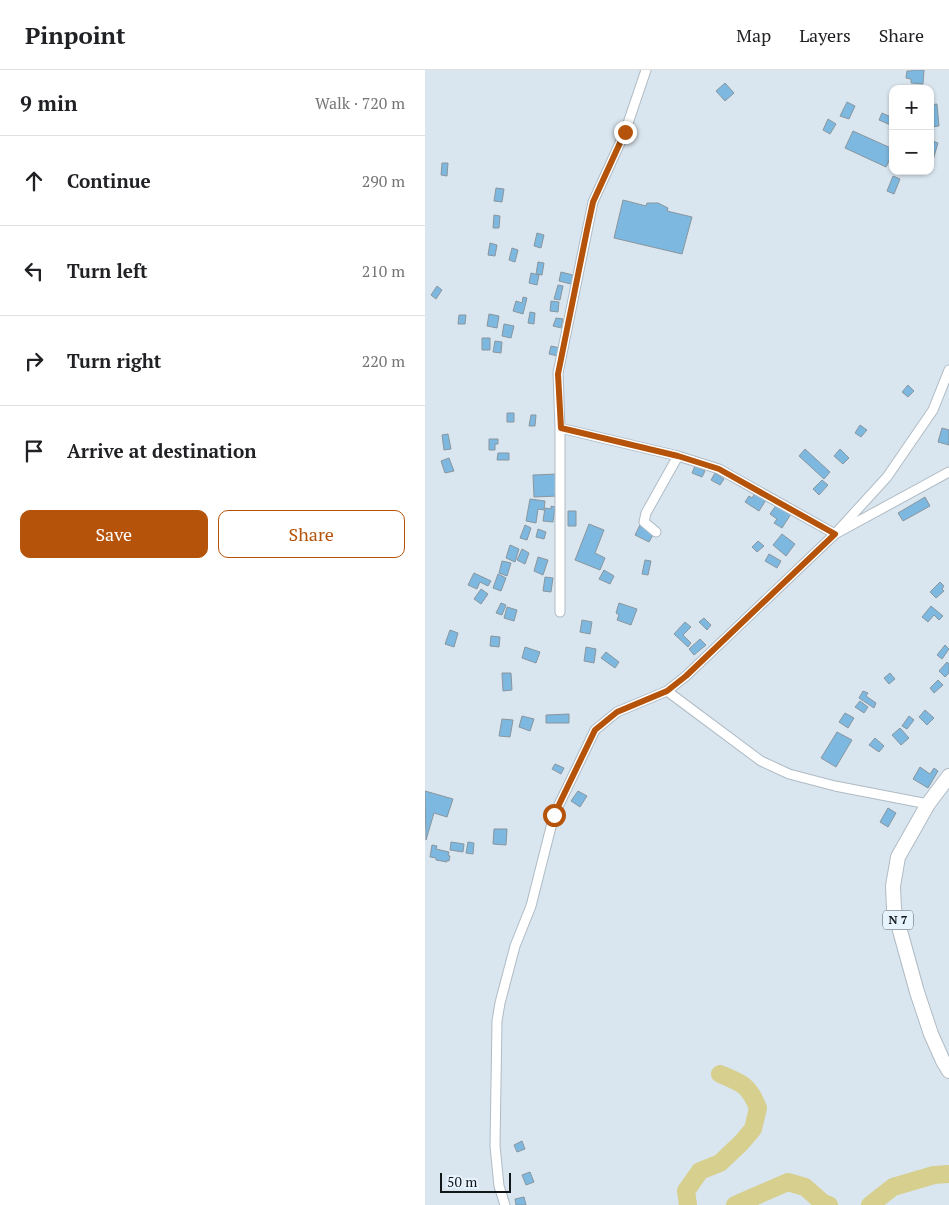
<!DOCTYPE html>
<meta charset="utf-8">
<style>
body{margin:0;font-family:"PT Serif",serif;background:#f6f6f6;color:#202124}
.controls{position:absolute;right:15px;top:15px;display:grid;overflow:hidden;border-radius:10px;box-shadow:0 1px 4px #0004}
.controls button{width:45px;height:45px;display:grid;place-items:center;padding:0;border:0;border-bottom:1px solid #e0e0e0;background:#fff;color:#202124;font:25px sans-serif}
.scale{position:absolute;left:15px;bottom:12px;width:71px;box-sizing:border-box;padding-left:5px;border:2px solid #12171a;border-top:0;font-size:14px;line-height:18px;white-space:nowrap;color:#12171a;-webkit-text-stroke:4px #e7f3fd;paint-order:stroke}
.stop{position:absolute;width:15px;height:15px;margin:-11px;border:4px solid #b45309;border-radius:50%;background:#fff}
.stop.end{background:#b45309;border-color:#fff;box-shadow:0 1px 5px #0008}
.list{margin:0;padding:0;list-style:none}
h2{display:flex;justify-content:space-between;align-items:center;height:65px;margin:0;padding:0 20px;font-size:21px}
h2 small{font-size:16px;font-weight:400;color:#757577}
.list li{display:grid;grid-template-columns:32px 1fr auto;gap:15px;align-items:center;box-sizing:border-box;height:90px;padding:0 20px;border-top:1px solid #e0e0e0}
.list b{display:block;font-size:19px;white-space:nowrap}
.list em{font-size:16px;font-style:normal;color:#757577}
.actions{display:flex;gap:10px;padding:15px 20px}
.actions a{flex:1;padding:11px 0;border:1px solid #b45309;border-radius:10px;text-align:center;font-size:18px;color:#b45309}
.actions .main{background:#b45309;color:#fff}
.icon{flex:none;width:28px;height:28px;fill:none;stroke:currentColor;stroke-width:2;stroke-linecap:round;stroke-linejoin:round}
.map{position:relative;flex:none;width:524px;height:1135px;overflow:hidden}
header{display:flex;align-items:center;gap:30px;box-sizing:border-box;height:70px;padding:0 25px;background:#fff;border-bottom:1px solid #e0e0e0}
header strong{font-size:24px}
nav{display:flex;gap:28px;margin-inline-start:auto;font-size:18px}
main{display:flex}
aside{flex:1;background:#fff}
.map>svg:first-child{display:block}
.lines{fill:none;stroke-linecap:round;stroke-linejoin:round}
.river{stroke:#d6cf8d;stroke-width:18}
.building{fill:#7cb8e0;stroke:#8a969e}
.minor-casing{stroke:#afbbc4;stroke-width:11}
.primary-casing{stroke:#afbbc4;stroke-width:16}
.minor{stroke:#fff;stroke-width:9}
.primary{stroke:#fff;stroke-width:14}
.route{stroke:#b45309;stroke-width:6}
.labels{text-anchor:middle;stroke-width:4;stroke-linejoin:round;paint-order:stroke}
.shield{fill:#e7f3fd;stroke:#52595e;stroke-width:1}
.shield-label{font-size:12px;font-weight:bold;fill:#12171a}
</style>
<header>
<strong>Pinpoint</strong>
<nav><a>Map</a><a>Layers</a><a>Share</a></nav>
</header>
<main>
<aside>
<h2>9 min<small>Walk · 720 m</small></h2>
<ul class="list">
<li><svg class="icon" aria-label="ahead" viewBox="0 0 24 24"><path d="M12 20V5M6 11l6-6 6 6"/></svg><div><b>Continue</b></div><em>290 m</em></li>
<li><svg class="icon" aria-label="left" viewBox="0 0 24 24"><path d="M17 20v-9H6M10 6l-5 5 5 5"/></svg><div><b>Turn left</b></div><em>210 m</em></li>
<li><svg class="icon" aria-label="right" viewBox="0 0 24 24"><path d="M7 20v-9h11M14 6l5 5-5 5"/></svg><div><b>Turn right</b></div><em>220 m</em></li>
<li><svg class="icon" aria-label="arrive" viewBox="0 0 24 24"><path d="M6 21V4h12l-3 4 3 4H6"/></svg><div><b>Arrive at destination</b></div></li>
</ul>
<div class="actions"><a class="main">Save</a><a>Share</a></div>
</aside>
<div class="map">
<svg width="524" height="1135" viewBox="0 0 524 1135">
<rect width="100%" height="100%" fill="#dae6ef"/>
<g class="lines">
<path class="river" d="M263 1135 261 1121 275 1101 295 1093 316 1073 328 1059 333 1038C324 1015 317 1013 295 1004
M310 1135 363 1112 380 1117 398 1133 404 1135
M445 1135 468 1117 509 1105 524 1104"/>
</g>
<path class="building" d="M487 0H499L498 14 486 13V9L481 8 482 1H487Z
M300 13 309 23 300 31 291 21Z
M422 32 430 36 424 49 415 46Z
M512 34 514 56 505 57V35Z
M457 43 468 48V56L454 50Z
M403 49 411 54 405 64 398 60Z
M428 61 468 79V83L461 97 420 78Z
M505 70 513 73 508 90 505 89Z
M17 93H23L22 106 16 105Z
M468 106 475 109 469 124 462 121Z
M71 118 79 119 77 132 69 131Z
M198 130 221 136 222 133H233L243 138 242 141 267 147 257 184 189 168Z
M69 145 75 146 74 158H68Z
M112 163 119 165 116 178 109 176Z
M65 173 72 175 70 186 63 185Z
M87 178 93 180 90 192 84 190Z
M113 192 119 193 117 205 111 204Z
M136 202 148 205 146 214 134 211Z
M106 203 114 205 112 215 104 213Z
M133 215 138 216 135 230 129 229Z
M12 216 17 220 11 229 6 225Z
M98 227 102 228 98 244 88 241 91 231 97 233Z
M126 231 134 232 133 242 125 241Z
M105 242 110 243 109 254 103 253Z
M64 244 74 246 72 258 62 256Z
M34 245H41L40 254H33Z
M131 248 138 249 136 258 128 256Z
M79 254 89 256 86 268 77 266Z
M57 268H65V280H57Z
M70 271 77 272 76 283 68 282Z
M126 276 135 278 133 286 124 284Z
M483 315 489 321 483 327 477 322Z
M82 343H89V352H82Z
M106 345H111L110 356H104Z
M435 355 442 360 436 367 430 363Z
M517 358 524 360V375L513 372Z
M23 364 26 379 19 380 17 365Z
M64 369H73V374H70V380H64Z
M380 379 405 402 399 409 374 386Z
M415 379 424 388 418 394 409 386Z
M73 383H84V390H72Z
M24 388 29 401 20 403 16 391Z
M270 396 280 401 277 407 267 403Z
M290 403 299 409 295 415 286 410Z
M133 404V426L109 427 108 405Z
M397 410 403 415 394 425 388 419Z
M330 423 341 430 334 441 320 432 324 426 327 428Z
M500 427 505 436 478 451 473 443Z
M105 429 120 431 119 440 113 439 111 453 101 451Z
M352 434 366 444 357 458 349 453 352 449 345 444Z
M126 436 130 437 128 452 118 451 120 438 126 439Z
M143 441H151V456H143Z
M164 454 179 460 170 483 180 488 175 500 150 490Z
M100 455 106 458 102 470 95 468Z
M215 455 229 463 224 472 210 465Z
M113 459 121 462 119 469 111 467Z
M357 464 370 474 361 486 348 475Z
M333 471 339 476 332 482 327 477Z
M85 475 94 479 90 492 81 488Z
M97 479 104 483 100 494 92 490Z
M344 484 356 491 352 498 340 491Z
M113 487 123 490 118 505 109 501Z
M220 490 226 491 223 505 217 504Z
M77 491 86 493 82 506 74 503Z
M179 500 189 506 185 514 174 509Z
M49 503 66 511 63 516 55 512 52 519 43 515Z
M73 504 81 508 76 521 68 518Z
M120 507 128 508 126 522 118 521Z
M515 512 519 516 517 519 519 521 511 528 505 522Z
M56 519 63 524 56 534 49 529Z
M76 533 81 535 77 545 71 543Z
M194 533 212 539 206 555 192 550 194 545 191 543Z
M506 536 518 546 514 550 509 545 503 552 497 547Z
M82 537 92 540 89 551 79 548Z
M279 548 286 555 282 560 274 552Z
M157 550 167 552 165 564 155 562Z
M260 552 266 557 258 565 266 573 263 577 249 564Z
M25 560 33 563 29 577 20 574Z
M66 566 75 567 74 577 65 576Z
M275 569 281 575 269 585 264 579Z
M520 575 524 579 517 589 512 585Z
M100 577 115 582 111 593 97 588Z
M161 577 171 579 169 593 159 591Z
M181 582 194 592 190 598 176 588Z
M522 592 524 594V603L520 607 514 601Z
M77 603H86L87 620 78 621Z
M465 603 470 609 464 614 459 608Z
M513 610 518 615 509 623 505 618Z
M438 621 443 623 441 626 451 633 449 638 434 628Z
M435 631 443 637 439 643 430 637Z
M500 640 509 648 502 655 494 647Z
M420 643 429 648 423 658 414 652Z
M144 644V653H121V645Z
M97 646 109 649 105 661 94 657Z
M484 646 489 650 482 659 477 656Z
M77 649 88 650 85 667 74 666Z
M475 658 484 668 476 675 467 665Z
M412 662 427 670 411 697 396 688Z
M450 668 459 676 454 682 444 675Z
M130 694 139 698 136 704 127 699Z
M495 697 505 704 509 698 513 701 503 718 488 709Z
M0 721 28 729 22 747 9 743 1 770Z
M153 721 162 726 155 737 146 731Z
M463 738 471 743 463 757 455 752Z
M69 759H82L81 775 68 774Z
M26 772 39 774 38 782 25 780Z
M43 772 49 773 48 784 41 783Z
M7 775 12 776 11 779 24 782 23 785 25 786 24 791 22 790V792L11 790V788L5 787Z
M97 1071 100 1079 92 1082 89 1075Z
M105 1102 109 1112 101 1115 97 1105Z
M99 1127 101 1135H91L90 1129Z"/>
<g class="lines">
<g class="minor-casing">
<path id="minor" d="M135 358 253 386 294 399 410 464 524 402
M231 462 219 452 221 443 253 386
M135 542V358L133 303 168 132 200 62 221 0
M242 621 336 691 364 704 410 716 503 734
M80 1135 74 1116 70 1076 72 951 75 933 90 876 106 836 129 745 170 660 192 642 242 621 261 606 410 464 462 407 508 340 524 300"/>
</g>
<g class="primary-casing">
<path id="primary" d="M524 706 503 734 473 787 468 816 469 839 492 922 506 964 518 991 524 1001"/>
</g>
<use href="#minor" class="minor"/>
<use href="#primary" class="primary"/>
</g>
<g class="lines">
<path class="route" d="M129 745 170 660 192 642 242 621 261 606 410 464 294 399 253 386 136 358 133 304 162 160 168 132 200 62"/>
</g>
<g class="labels">
<rect class="shield" x="458" y="840.5" width="30" height="19" rx="4"/>
<g class="shield-label">
<text x="473" y="854">N 7</text>
</g>
</g>
</svg>
<div class="controls">
<button>+</button>
<button>−</button>
</div>
<div class="scale">50 m</div>
<div class="stop" style="left:129px;top:745px"></div>
<div class="stop end" style="left:200px;top:62px"></div>
</div>
</main>
